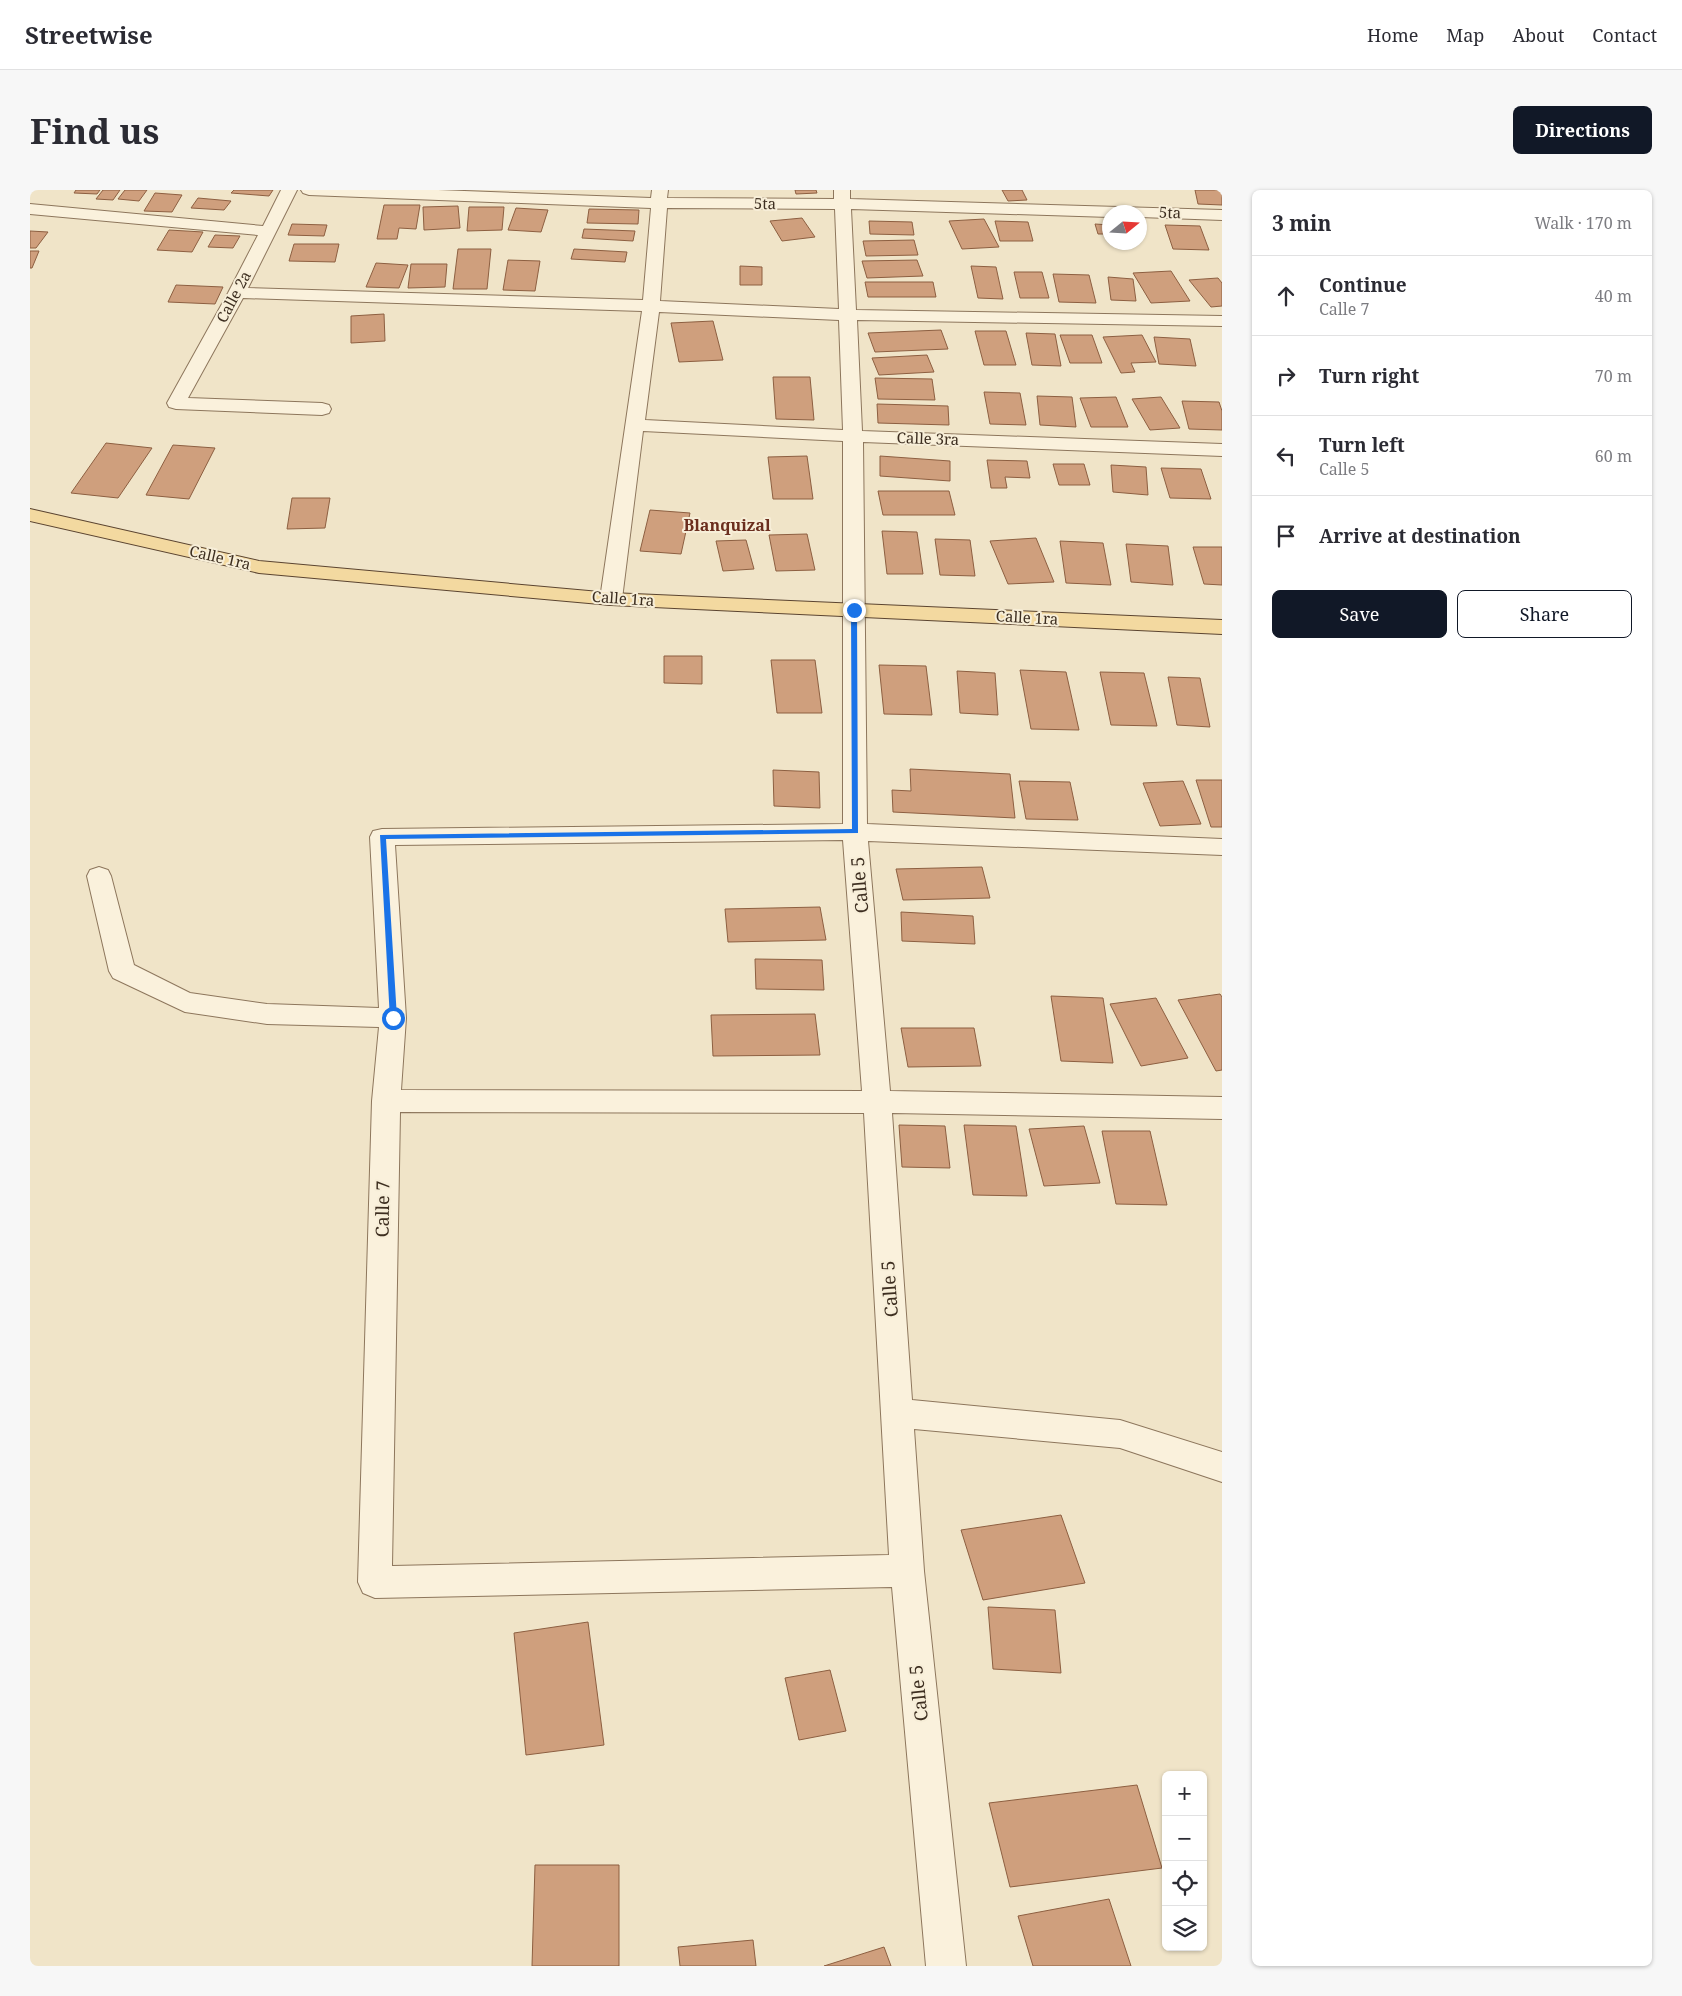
<!DOCTYPE html>
<meta charset="utf-8">
<style>
body{margin:0;font-family:"Noto Serif",serif;background:#f7f7f7;color:#2b2b33}
.controls{position:absolute;right:15px;bottom:15px;display:grid;overflow:hidden;border-radius:8px;box-shadow:0 1px 4px #0004}
.controls button{width:45px;height:45px;display:grid;place-items:center;padding:0;border:0;border-bottom:1px solid #e1e1e2;background:#fff;color:#2b2b33;font:25px sans-serif}
.compass{position:absolute;left:1072px;top:15px;width:45px;height:45px;border-radius:50%;background:#fff;box-shadow:0 1px 4px #0004;rotate:72deg}
.stop{position:absolute;width:15px;height:15px;margin:-11px;border:4px solid #1a73e8;border-radius:50%;background:#fff}
.stop.end{background:#1a73e8;border-color:#fff;box-shadow:0 1px 5px #0008}
.list{margin:0;padding:0;list-style:none}
h2{display:flex;justify-content:space-between;align-items:center;height:65px;margin:0;padding:0 20px;font-size:21px}
h2 small{font-size:16px;font-weight:400;color:#7c7c81}
.list li{display:grid;grid-template-columns:32px 1fr auto;gap:15px;align-items:center;box-sizing:border-box;height:80px;padding:0 20px;border-top:1px solid #e1e1e2}
.list b{display:block;font-size:19px;white-space:nowrap}
.list p{margin:0;font-size:16px;white-space:nowrap;color:#7c7c81}
.list em{font-size:16px;font-style:normal;color:#7c7c81}
.actions{display:flex;gap:10px;padding:15px 20px}
.actions a{flex:1;padding:11px 0;border:1px solid #111827;border-radius:8px;text-align:center;font-size:18px;color:#111827}
.actions .main{background:#111827;color:#fff}
.icon{flex:none;width:28px;height:28px;fill:none;stroke:currentColor;stroke-width:2;stroke-linecap:round;stroke-linejoin:round}
.map{position:relative;flex:none;width:1192px;height:1776px;overflow:hidden;border-radius:8px}
header{display:flex;align-items:center;gap:30px;box-sizing:border-box;height:70px;padding:0 25px;background:#fff;border-bottom:1px solid #e1e1e2}
header strong{font-size:24px}
nav{display:flex;gap:28px;margin-inline-start:auto;font-size:18px}
.intro{display:flex;align-items:center;justify-content:space-between;box-sizing:border-box;height:120px;padding:0 30px}
h1{margin:0;font-size:35px}
.button{padding:12px 22px;border-radius:8px;background:#111827;color:#fff;font-size:18px;font-weight:700}
main{display:flex;gap:30px;padding:0 30px}
aside{flex:1;background:#fff;border-radius:8px;box-shadow:0 1px 4px #0004}
.map>svg:first-child{display:block}
.building{fill:#cf9f7d;stroke:#8d5f41}
.lines{fill:none;stroke-linecap:round;stroke-linejoin:round}
.minor-casing{stroke:#8d765c;stroke-width:2}
.major-casing{stroke:#5b4430;stroke-width:2}
.minor{fill:#faf1dc;fill-rule:evenodd}
.major{fill:#f3d9a0;fill-rule:evenodd}
.route{fill:#1a73e8}
.labels{text-anchor:middle;stroke-width:4;stroke-linejoin:round;paint-order:stroke}
.far-street-label{font-size:15px;fill:#3d2e20;stroke:#f7eed8}
.far-neighbourhood-label{font-size:16px;font-weight:bold;fill:#6b2e1e;stroke:#f7eed8}
.street-label{font-size:18px;fill:#3d2e20;stroke:#f7eed8}
</style>
<header>
<strong>Streetwise</strong>
<nav><a>Home</a><a>Map</a><a>About</a><a>Contact</a></nav>
</header>
<div class="intro"><h1>Find us</h1><a class="button">Directions</a></div>
<main>
<div class="map">
<svg width="1192" height="1776" viewBox="0 0 1192 1776">
<rect width="100%" height="100%" fill="#f0e4c8"/>
<path class="building" d="M46 0H70L67 4 44 3Z
M73 0H90L83 10 66 9Z
M95 0H117L109 11 88 9Z
M204 0H243L239 6 201 3Z
M765 0H786L787 3 766 4Z
M972 0H992L997 10 978 11Z
M1165 0H1192V15L1168 14Z
M125 3 152 5 142 22 114 21Z
M168 8 201 11 194 20 161 18Z
M354 15H390L386 39 369 38 367 49H347Z
M428 16 430 38 394 40 393 17Z
M439 17H474L472 40 437 41Z
M486 18 518 20 511 42 478 40Z
M559 19 609 20 608 34 557 33Z
M772 28 785 47 752 51 740 31Z
M954 29 969 57 932 59 919 31Z
M839 31 882 32 884 45 840 44Z
M965 31 998 32 1003 51H970Z
M262 34 297 35 294 46 258 45Z
M1065 34 1080 35V44H1068Z
M1135 35 1170 36 1179 60 1143 59Z
M554 39 605 41 603 51 552 48Z
M139 40 173 42 162 62 127 60Z
M0 41 18 42 6 58H0Z
M185 45 210 46 203 58 178 57Z
M884 50 888 65 836 66 833 51Z
M264 54H309L305 72 259 71Z
M428 59H461L457 99H423Z
M544 59 597 62 595 72 541 69Z
M0 61H9L2 78H0Z
M478 70 510 71 505 101 473 100Z
M887 70 893 86 837 88 832 71Z
M346 73 378 75 369 98 336 97Z
M381 74H417L415 97 378 98Z
M710 76 732 77V95H710Z
M941 76 966 77 973 109 948 108Z
M1141 81 1160 111 1121 113 1103 83Z
M984 82H1012L1019 108H990Z
M1023 84 1059 85 1066 113 1029 112Z
M1078 87 1103 89 1106 111 1081 110Z
M1188 88 1192 93V116L1181 117 1159 90Z
M835 92H903L906 107H838Z
M146 95 193 97 185 114 138 112Z
M354 124 355 151 321 153V126Z
M683 131 693 170 649 172 641 133Z
M911 140 918 159 845 162 838 143Z
M945 141H976L986 175H954Z
M996 143 1025 144 1031 176 1002 175Z
M1030 145H1062L1072 173H1040Z
M1112 145 1126 172 1101 173 1105 182 1091 183 1073 147Z
M1124 147 1160 149 1166 176 1129 174Z
M897 165 904 182 849 185 842 168Z
M743 187H780L784 230 746 229Z
M845 188 902 189 905 210 848 209Z
M954 202 990 203 996 235 960 234Z
M1007 206 1042 207 1046 237 1010 235Z
M1086 207 1098 237H1061L1050 208Z
M1131 207 1150 238 1120 240 1102 209Z
M1152 211 1189 212 1192 221V240L1159 239Z
M847 214 918 216 919 235 848 233Z
M76 253 122 258 88 308 41 303Z
M143 255 185 258 159 309 116 305Z
M777 266 783 309H743L738 267Z
M850 266 920 271V291L850 286Z
M957 270 997 271 1000 288 975 287 977 298H961Z
M1023 274H1054L1060 295H1029Z
M1081 275 1116 277 1118 305 1083 302Z
M1131 278 1171 279 1181 309 1140 308Z
M848 301H919L925 325H853Z
M262 308H300L295 338 257 339Z
M620 320 660 323 651 364 610 361Z
M852 341 887 342 893 384H857Z
M777 344 785 380 746 381 739 345Z
M1006 348 1024 392 978 394 960 351Z
M905 349 940 350 945 386 910 385Z
M716 350 724 379 693 381 686 351Z
M1030 351 1073 353 1081 395 1036 393Z
M1096 354 1138 356 1143 395 1101 392Z
M1163 357H1192V395L1174 394Z
M634 466H672V494L634 493Z
M741 470H785L792 523H747Z
M849 475 896 476 902 525 854 524Z
M990 480 1036 482 1049 540 1001 539Z
M927 481 965 483 968 525 930 523Z
M1070 482 1114 483 1127 536 1081 535Z
M1138 487 1170 488 1180 537 1147 535Z
M880 579 980 584 985 628 863 622 862 600 881 601Z
M743 580 789 582 790 618 744 616Z
M1166 590H1192V637H1181Z
M989 591 1040 592 1048 630 996 629Z
M1153 591 1171 634 1130 636 1113 593Z
M952 677 960 708 873 710 866 679Z
M790 717 796 750 698 752 695 719Z
M871 722 943 726 945 754 872 751Z
M725 769 792 770 794 800 726 799Z
M1190 804 1192 807V880L1186 881 1148 810Z
M1021 806 1073 808 1083 873 1031 871Z
M1126 808 1158 868 1111 876 1080 814Z
M785 824 790 865 683 866 681 825Z
M871 838H944L951 876 878 877Z
M869 935 915 936 920 978 872 977Z
M934 935 986 936 997 1006 943 1005Z
M1054 936 1070 993 1014 996 999 939Z
M1072 941H1120L1137 1015 1086 1014Z
M1031 1325 1055 1393 953 1410 931 1340Z
M958 1417 1025 1420 1031 1483 963 1479Z
M558 1432 574 1555 496 1565 484 1443Z
M800 1480 816 1541 769 1550 755 1488Z
M1107 1595 1132 1678 980 1697 959 1613Z
M505 1675H589V1776H502Z
M1079 1709 1101 1776H1003L988 1726Z
M723 1750 726 1776H650L648 1757Z
M854 1757 861 1776H794Z"/>
<g class="lines">
<g class="minor-casing">
<path id="minor" d="M251 0H267L218 98 613 110 621 18 279 5 273 3 271 0H408L621 8 622 0H638L637 8 804 9V0H820V9L1192 20V30L1110 27V22H1080V27L821 19 826 120 1192 126V136L827 130 832 241 1192 254V266L833 252 837 634 1192 649V665L838 651 860 901 1192 907V929L862 923 882 1210 1090 1230 1192 1262V1292L1090 1258 884 1239 894 1381 936 1776H896L862 1397 345 1408 333 1403 328 1392 342 911 349 837 237 834 155 822 83 788 79 781 57 686 60 680 69 677 78 680 81 686 104 775 160 803 237 814 349 818 340 647 343 641 352 639 813 634V251L613 241 592 409 589 414 581 415 573 414 570 409 612 121 213 108 158 208 292 213 299 215 301 219 299 223 292 225 146 219 139 217 137 213 198 103 228 45 0 24V14L233 36ZM637 18 805 19 809 119 630 111ZM629 122 809 130 813 240 615 230ZM813 650 832 901 371 900 376 828 365 655ZM370 922 834 923 859 1365 362 1376Z"/>
</g>
<g class="major-casing">
<path id="major" d="M0 319 229 371 581 403 1192 430V444L581 415 229 383 0 331Z"/>
</g>
<use href="#minor" class="minor"/>
<use href="#major" class="major"/>
</g>
<path class="route" d="M824 418 827 420 828 643 356 649 367 828 363 831 360 830 350 645 822 639 821 420Z"/>
<g class="labels">
<g class="far-street-label">
<text transform="translate(735 14) rotate(1)" y="5">5ta</text>
<text transform="translate(1140 23) rotate(2)" y="5">5ta</text>
<text transform="translate(204 107) rotate(-62)" y="5">Calle 2a</text>
<text transform="translate(898 249) rotate(2)" y="5">Calle 3ra</text>
<text transform="translate(190 368) rotate(13)" y="5">Calle 1ra</text>
<text transform="translate(593 409) rotate(4)" y="5">Calle 1ra</text>
<text transform="translate(997 428) rotate(3)" y="5">Calle 1ra</text>
</g>
<g class="far-neighbourhood-label">
<text x="697" y="341">Blanquizal</text>
</g>
<g class="street-label">
<text transform="translate(830 695) rotate(-95)" y="6">Calle 5</text>
<text transform="translate(353 1019) rotate(-89)" y="6">Calle 7</text>
<text transform="translate(860 1099) rotate(-94)" y="6">Calle 5</text>
<text transform="translate(889 1503) rotate(-96)" y="6">Calle 5</text>
</g>
</g>
</svg>
<div class="controls">
<button>+</button>
<button>−</button>
<button><svg class="icon" aria-label="locate" viewBox="0 0 24 24"><circle cx="12" cy="12" r="6"/><path d="M12 2v4M12 18v4M2 12h4M18 12h4"/></svg></button>
<button><svg class="icon" aria-label="layers" viewBox="0 0 24 24"><path d="M12 4l9 5-9 5-9-5zM3 14l9 5 9-5"/></svg></button>
</div>
<svg class="compass" viewBox="-18 -18 36 36"><path d="M0-13l5 13h-10z" fill="#e53935"/><path d="M0 13l5-13h-10z" fill="#7c7c81"/></svg>
<div class="stop" style="left:363px;top:828px"></div>
<div class="stop end" style="left:824px;top:420px"></div>
</div>
<aside>
<h2>3 min<small>Walk · 170 m</small></h2>
<ul class="list">
<li><svg class="icon" aria-label="ahead" viewBox="0 0 24 24"><path d="M12 20V5M6 11l6-6 6 6"/></svg><div><b>Continue</b><p>Calle 7</p></div><em>40 m</em></li>
<li><svg class="icon" aria-label="right" viewBox="0 0 24 24"><path d="M7 20v-9h11M14 6l5 5-5 5"/></svg><div><b>Turn right</b></div><em>70 m</em></li>
<li><svg class="icon" aria-label="left" viewBox="0 0 24 24"><path d="M17 20v-9H6M10 6l-5 5 5 5"/></svg><div><b>Turn left</b><p>Calle 5</p></div><em>60 m</em></li>
<li><svg class="icon" aria-label="arrive" viewBox="0 0 24 24"><path d="M6 21V4h12l-3 4 3 4H6"/></svg><div><b>Arrive at destination</b></div></li>
</ul>
<div class="actions"><a class="main">Save</a><a>Share</a></div>
</aside>
</main>
